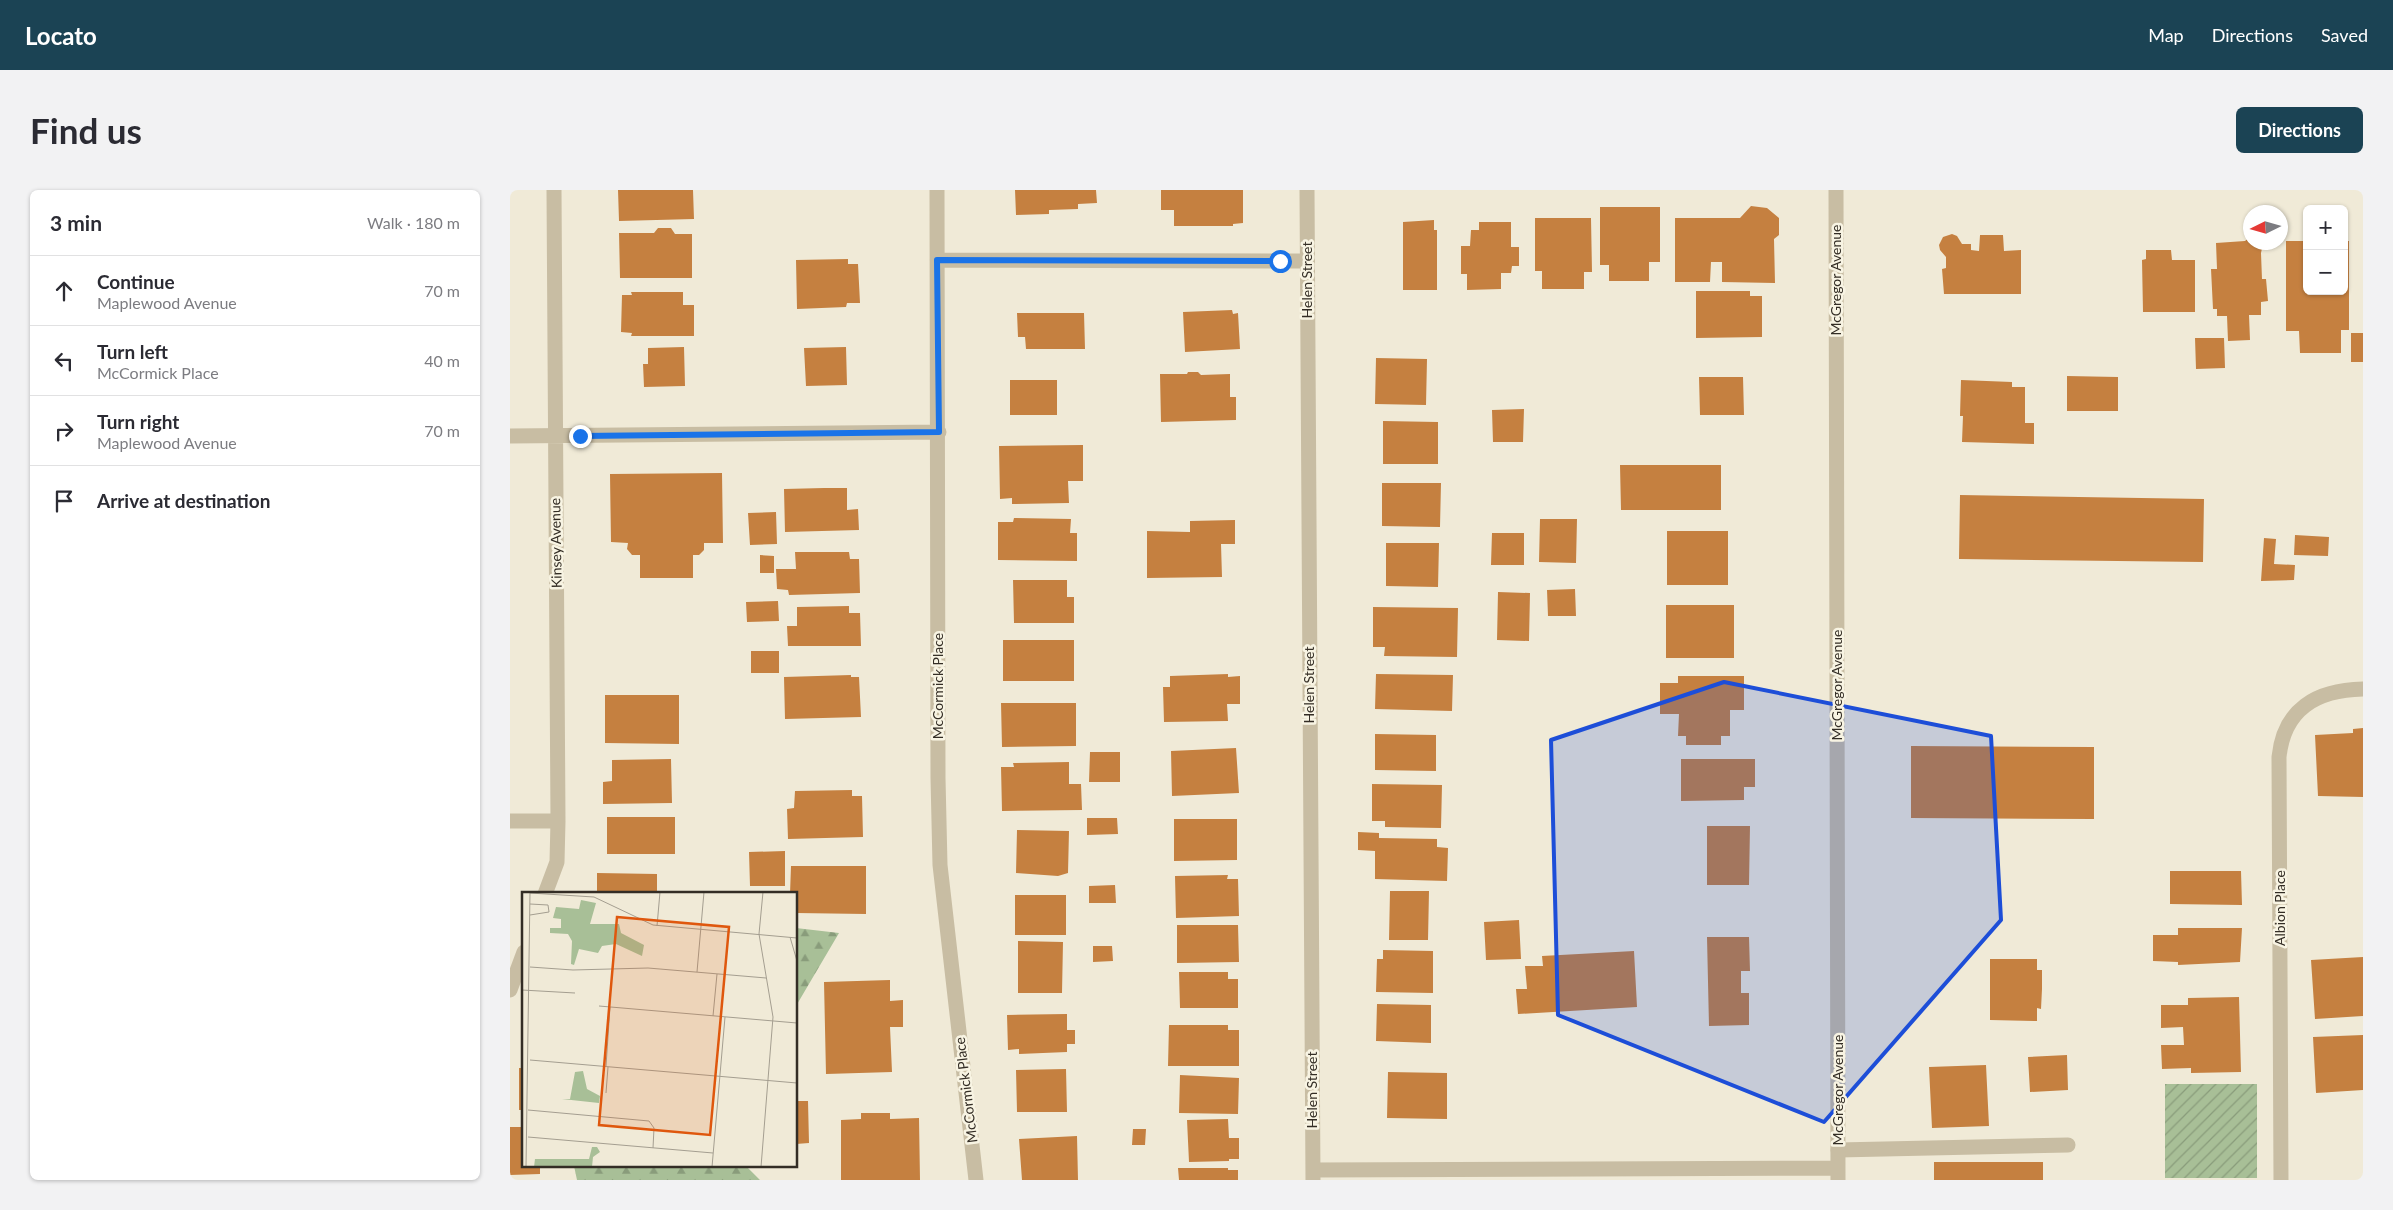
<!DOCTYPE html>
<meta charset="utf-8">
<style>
body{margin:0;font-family:Lato,sans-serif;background:#f2f2f3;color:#2b2b33}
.controls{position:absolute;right:15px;top:15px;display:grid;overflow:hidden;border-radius:8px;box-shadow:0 1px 4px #0004}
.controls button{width:45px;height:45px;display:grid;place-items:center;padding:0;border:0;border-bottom:1px solid #e1e1e2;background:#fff;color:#2b2b33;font:25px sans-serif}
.compass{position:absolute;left:1733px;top:15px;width:45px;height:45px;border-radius:50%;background:#fff;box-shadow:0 1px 4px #0004;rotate:265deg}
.stop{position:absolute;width:15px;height:15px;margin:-11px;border:4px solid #1a73e8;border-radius:50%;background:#fff}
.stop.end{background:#1a73e8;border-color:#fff;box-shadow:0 1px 5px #0008}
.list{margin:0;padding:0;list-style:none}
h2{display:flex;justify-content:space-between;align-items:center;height:65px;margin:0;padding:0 20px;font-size:21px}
h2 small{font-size:16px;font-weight:400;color:#7c7c81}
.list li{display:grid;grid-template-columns:32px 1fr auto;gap:15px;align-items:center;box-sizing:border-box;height:70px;padding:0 20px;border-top:1px solid #e1e1e2}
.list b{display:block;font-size:19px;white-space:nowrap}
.list p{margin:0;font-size:16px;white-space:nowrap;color:#7c7c81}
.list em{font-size:16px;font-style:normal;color:#7c7c81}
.icon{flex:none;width:28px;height:28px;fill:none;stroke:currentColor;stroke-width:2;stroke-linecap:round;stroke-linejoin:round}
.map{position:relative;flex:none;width:1853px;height:990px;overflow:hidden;border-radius:8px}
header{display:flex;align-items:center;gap:30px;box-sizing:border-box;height:70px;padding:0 25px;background:#1b4354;color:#fff}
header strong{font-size:24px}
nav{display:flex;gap:28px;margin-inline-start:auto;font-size:18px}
.intro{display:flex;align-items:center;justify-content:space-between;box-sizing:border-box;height:120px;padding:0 30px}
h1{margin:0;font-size:35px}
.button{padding:12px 22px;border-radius:8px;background:#1b4354;color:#fff;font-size:18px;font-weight:700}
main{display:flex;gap:30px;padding:0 30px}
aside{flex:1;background:#fff;border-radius:8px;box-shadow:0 1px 4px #0004}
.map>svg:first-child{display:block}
.forest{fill:url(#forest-firs)}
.garden{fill:url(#garden-furrows)}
.building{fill:#c58040}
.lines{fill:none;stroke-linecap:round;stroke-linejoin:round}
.lane{stroke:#c8bda3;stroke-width:15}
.street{stroke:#c8bda3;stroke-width:15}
.route{stroke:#1a73e8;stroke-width:6}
.marked{fill:#1d4ed8;fill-opacity:0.2;stroke:#1d4ed8;stroke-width:4;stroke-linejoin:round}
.labels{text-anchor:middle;stroke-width:5;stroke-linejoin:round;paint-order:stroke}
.street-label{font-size:14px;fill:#332d25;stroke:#f8f4e3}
.inset-road{fill:none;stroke:#a49e90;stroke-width:1}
.view{fill:#df570d;fill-opacity:0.15;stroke:#df570d;stroke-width:2.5}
.inset-edge{fill:none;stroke:#332d25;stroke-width:2.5}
</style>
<header>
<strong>Locato</strong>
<nav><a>Map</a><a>Directions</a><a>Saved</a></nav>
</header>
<div class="intro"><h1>Find us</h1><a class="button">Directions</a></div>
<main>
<aside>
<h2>3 min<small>Walk · 180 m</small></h2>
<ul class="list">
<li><svg class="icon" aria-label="ahead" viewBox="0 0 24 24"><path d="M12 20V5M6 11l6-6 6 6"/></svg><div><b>Continue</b><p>Maplewood Avenue</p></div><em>70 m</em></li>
<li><svg class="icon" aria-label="left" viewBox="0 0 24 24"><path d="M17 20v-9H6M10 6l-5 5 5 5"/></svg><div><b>Turn left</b><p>McCormick Place</p></div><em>40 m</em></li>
<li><svg class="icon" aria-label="right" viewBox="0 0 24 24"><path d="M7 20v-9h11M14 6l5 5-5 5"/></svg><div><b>Turn right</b><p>Maplewood Avenue</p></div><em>70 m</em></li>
<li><svg class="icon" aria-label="arrive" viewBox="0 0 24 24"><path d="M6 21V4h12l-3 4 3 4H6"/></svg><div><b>Arrive at destination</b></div></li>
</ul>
</aside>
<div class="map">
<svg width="1853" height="990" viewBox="0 0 1853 990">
<defs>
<pattern id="forest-firs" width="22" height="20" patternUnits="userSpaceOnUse" patternTransform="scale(1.25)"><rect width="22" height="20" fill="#a8bf97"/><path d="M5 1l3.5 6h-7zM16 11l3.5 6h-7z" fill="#899c7b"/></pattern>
<pattern id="garden-furrows" width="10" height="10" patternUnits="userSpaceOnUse" patternTransform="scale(1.25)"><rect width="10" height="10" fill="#a8bf97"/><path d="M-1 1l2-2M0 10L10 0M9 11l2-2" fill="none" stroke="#899c7b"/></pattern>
</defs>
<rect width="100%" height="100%" fill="#f0ead7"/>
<path class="forest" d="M286 738 329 743 286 816Z
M64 976H236L250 990H67Z"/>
<path class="garden" d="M1655 894H1747V988H1655Z"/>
<path class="building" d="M108 0H183L184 29 109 31Z
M505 0H586L587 13 568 14V19L539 20V24L506 25Z
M651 0H733V33L723 34V36H664V20H651Z
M1241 16 1257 18 1269 28V45L1264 49 1265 93 1212 92V72H1201L1200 92H1165V28H1230Z
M1090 17H1150V72H1139V91H1099V75H1090Z
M1025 28H1081L1082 82H1074V99H1032V81H1025Z
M924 30V40H927V100H893V32Z
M969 32H1001V57H1009V76H1002L1001 83H991V99L957 100V84H951V56H960L961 40H969Z
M148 38H161L165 44H182V88H110L109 43H144Z
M1442 44 1447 46 1452 54H1461V60L1469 61 1470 45H1493L1494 61 1511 60V104H1434L1432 79 1436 78V67L1430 60 1429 55 1433 47Z
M1740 47V52H1752L1753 54 1751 63 1752 89H1756L1758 111 1751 112V125H1739L1740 150 1718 151 1717 126H1707V119H1703L1701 79H1707L1706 53 1735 51Z
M1776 51H1797V101H1834V51H1839V140H1831V163H1790L1789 141H1776Z
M1636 60H1661L1662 70H1685V122H1633L1632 70 1636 69Z
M338 69V74H348L350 113H337L336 117 287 119 286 70Z
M1186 101H1240V106H1252V147L1186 148Z
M121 102H173V115H184V146H121L122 143 111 142 112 105H122Z
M722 120 723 124 728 123 730 159 675 162 673 122Z
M507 123H574L575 159H516L515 147H508Z
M1841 143H1853V172H1841Z
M1685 148H1714L1715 178 1686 179Z
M174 157 175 196 134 197 133 174H138V158Z
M336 157 337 195 296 196 294 158Z
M866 168 917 169 916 215 865 214Z
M678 182H688L691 185 720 184V207H726V230L651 232 650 184H677Z
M1557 186 1608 187V221H1557Z
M1189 187H1233L1234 225H1190Z
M500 190H547V225H500Z
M1451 190 1502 192V197H1515V233H1524V254L1452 252 1453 226H1450Z
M1014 219 1013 252H983L982 220Z
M873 231 928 232V274H873Z
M573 255V291H558L559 313 502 314V308L490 309 489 256Z
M1110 275H1211V320H1111Z
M212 283 213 353H194V360L189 365H183V388H130V365H122L117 359 118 353 101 352 100 284Z
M872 293H931L930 337 872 336Z
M314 298H337V320L348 319 349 340 275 342 274 299Z
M1450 305 1694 309 1693 372 1449 369Z
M266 322 267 354 240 355 238 323Z
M504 328 561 329 560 343H567V371L488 370V332H503Z
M1030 329H1067L1066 373 1029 372Z
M725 330V354H711L712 387 637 388V341L680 342V331Z
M1157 341H1218V395H1157Z
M982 343H1014V375H981Z
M1785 345 1819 347 1818 366 1784 365Z
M1754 348 1766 349 1764 374 1785 375 1784 390 1751 391Z
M876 353H929L928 397 876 396Z
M285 362H339L340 369H349L350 403 279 405 278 400 267 399 266 379H286Z
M250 365 264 366V383H250Z
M503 390H557V407H564V433H504Z
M1065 399 1066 426H1038L1037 400Z
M988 402 1020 403 1019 451 987 450Z
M268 411 269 431 237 432 236 412Z
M1156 415H1224V468H1156Z
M339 416V423H350L351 456H278L277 436H287V417Z
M863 417 948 418 947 467 874 466 875 457H863Z
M493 450H564V491H493Z
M241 461H269V483H241Z
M718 484V487L730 486V514H717L718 531 654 532 653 497H660V486Z
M866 484 943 485 942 521 865 519Z
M341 485V487H349L351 527 275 529 274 487Z
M1168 486H1234V520H1220V546H1211V555H1176V546H1168L1169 524H1150V493H1168Z
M95 505H169V554L95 553Z
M491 513H566V556L492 557Z
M1853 538V607L1808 606 1805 545 1843 543V539Z
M865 544 926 545V581L865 580Z
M1401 556 1584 557V629L1401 628Z
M726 558 729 603 662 606 661 561Z
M580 562H610V592H579Z
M161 569 162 613 93 614V592L102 591V570Z
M1171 569H1245V597H1234V610L1171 611Z
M559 572V594H571L572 620 492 621 491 577H504L503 573Z
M862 594 932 595 931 638 875 637V631H862Z
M342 600V606H352L353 647 278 649 277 619 284 618 285 601Z
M97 627H165V664H97Z
M577 628H607L608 644 577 645Z
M664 629H727V670L664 671Z
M1197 636H1240L1239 695H1197Z
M507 640 559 641 558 683 548 686 506 683Z
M848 642 869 643V648L927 649V657L938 658 937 691 865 689V661L848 660Z
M275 661V696H240L239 662Z
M281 676H356V724L286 723V704H280Z
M1660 681H1731L1732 715 1660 714Z
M87 683 147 684V704H87Z
M718 685 717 689H728L729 726 666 728 665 686Z
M605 695 606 713H579V696Z
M880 701H919L918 750H879Z
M505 705H556V745H505Z
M1009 730 1011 769 976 770 974 732Z
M667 735H728L729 772 667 773Z
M1668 738H1732L1730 772 1668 775V772L1643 771V745H1668Z
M1197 747H1239L1240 781H1231V803H1239V835L1199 836Z
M508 751 553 752 552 803H508Z
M583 756H602L603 771 583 772Z
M873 760 923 761V803L866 802 867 769H873Z
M1124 761 1127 817 1008 824 1006 799H1017L1015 776H1033L1032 766Z
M1853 767V826L1805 829 1801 770Z
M1480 769H1527V780H1532V799L1531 819 1527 818V831L1480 830Z
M669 782H718V789H728V818H670Z
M380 790V811L393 810V837H380L382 882 316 884 314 792Z
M1729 807 1731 882 1681 883V878L1652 879 1651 855H1674L1673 837 1651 838V815H1678V808Z
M867 814 921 815V853L866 851Z
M557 824V840H565V854H557V862L509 864V859L498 860 497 825Z
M659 835H718V840H729V876H658Z
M1853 845V900L1806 903 1803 847Z
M1557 865 1558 900 1520 902 1518 867Z
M1476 875 1479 936 1422 938 1419 877Z
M9 878H14V920H9Z
M556 879 557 922H507L506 880Z
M878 882 937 883V929L877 928Z
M670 885 729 888 728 924 669 923Z
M286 911H298L299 953 286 954Z
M351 923H380V929L409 928 410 990H331V930L351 929Z
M718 929 719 948H729V969H719V971L679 972 677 930Z
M0 937H14V976H30V984L0 985Z
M623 939H636L635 955H622Z
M567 946 568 990H512L509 949Z
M1424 972H1533V990H1424Z
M668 978H718V980H728V990H669Z"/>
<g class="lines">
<path class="lane" d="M1328 960 1558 955"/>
<path class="street" d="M427 0 428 588 430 675 466 990
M797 0 803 990
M1326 0 1328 990
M427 70 796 71
M0 246 429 242
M0 631H48
M35 704 47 672 48 631 44 0
M0 800 14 762
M803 980 1328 978
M1771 990 1769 567C1774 519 1806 500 1853 499"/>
</g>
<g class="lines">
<path class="route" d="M70 246 429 242 427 70 770 71"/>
</g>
<path class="marked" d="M1214 492 1481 546 1491 730 1314 932 1048 825 1041 550Z"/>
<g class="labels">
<g class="street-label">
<text transform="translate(797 90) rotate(-90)" y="5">Helen Street</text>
<text transform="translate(1326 90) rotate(-90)" y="5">McGregor Avenue</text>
<text transform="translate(46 353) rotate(-91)" y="5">Kinsey Avenue</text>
<text transform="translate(799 495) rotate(-90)" y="5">Helen Street</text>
<text transform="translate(1327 495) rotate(-90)" y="5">McGregor Avenue</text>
<text transform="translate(428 496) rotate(-90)" y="5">McCormick Place</text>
<text transform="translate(1770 718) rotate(-90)" y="5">Albion Place</text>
<text transform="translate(456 900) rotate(-97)" y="5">McCormick Place</text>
<text transform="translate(802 900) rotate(-90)" y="5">Helen Street</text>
<text transform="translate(1328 900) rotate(-90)" y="5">McGregor Avenue</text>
</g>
</g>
<g transform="translate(12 702)">
<rect width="275" height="275" fill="#f0ead7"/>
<path d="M59 8 74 11 68 32H97L99 41 122 53 120 64 94 52 80 54 76 61 57 57 52 73 49 72 50 49 46 42 28 41V36H39V27L31 26 34 15 57 17ZM61 179 65 197 78 204 77 211 40 207H48L53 180ZM70 255H75L78 260 71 265 70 275H12L13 267H67Z" fill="#a8bf97"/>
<path class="inset-road" d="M8 1 72 5 131 33 275 46M8 12 26 13 27 20 8 23M135 34 138 0M268 45 275 69M8 75 51 78 126 76 244 86M175 80 182 0M0 98 53 101M77 114 275 131M191 124 195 82M8 168 275 191M84 174 88 115M84 201 86 175M6 218 127 229 132 236 131 256M6 245 191 261M4 275 8 0M190 275 203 125M239 275 251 125 237 42 241 0"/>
<path class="view" d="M95 25 207 35 188 243 77 233Z"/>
<rect width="275" height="275" class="inset-edge"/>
</g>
</svg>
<div class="controls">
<button>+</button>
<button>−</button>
</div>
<svg class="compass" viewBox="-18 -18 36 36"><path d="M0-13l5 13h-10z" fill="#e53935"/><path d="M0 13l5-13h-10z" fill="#7c7c81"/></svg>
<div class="stop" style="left:770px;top:71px"></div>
<div class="stop end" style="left:70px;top:246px"></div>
</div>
</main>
